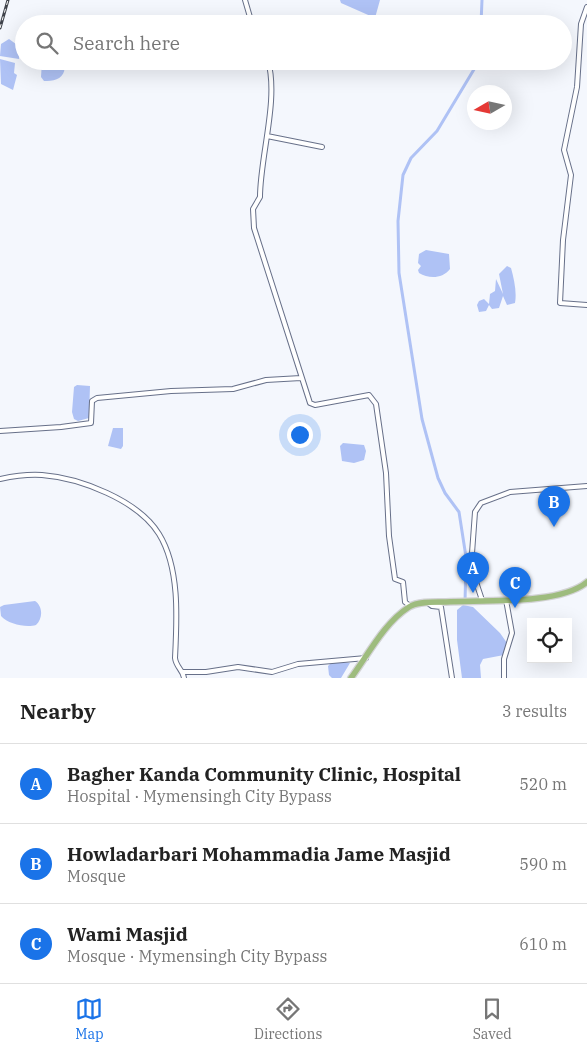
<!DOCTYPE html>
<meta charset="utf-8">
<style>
body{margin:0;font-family:"IBM Plex Serif",serif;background:#f6f6f6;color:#222}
.controls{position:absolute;right:15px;bottom:15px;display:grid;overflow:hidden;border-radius:0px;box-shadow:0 5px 20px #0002}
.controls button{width:45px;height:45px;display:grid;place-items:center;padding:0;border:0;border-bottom:1px solid #e0e0e0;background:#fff;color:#222;font:25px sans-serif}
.compass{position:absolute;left:467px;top:85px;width:45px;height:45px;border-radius:50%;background:#fff;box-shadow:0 5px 20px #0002;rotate:261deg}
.you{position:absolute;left:299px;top:434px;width:18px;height:18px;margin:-12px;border:4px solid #fff;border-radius:50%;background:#1a73e8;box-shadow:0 0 0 8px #1a73e833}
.badge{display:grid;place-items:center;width:32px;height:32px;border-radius:50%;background:#1a73e8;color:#fff;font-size:16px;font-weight:700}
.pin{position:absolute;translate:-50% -41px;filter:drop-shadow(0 1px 2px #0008)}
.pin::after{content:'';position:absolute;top:26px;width:18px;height:15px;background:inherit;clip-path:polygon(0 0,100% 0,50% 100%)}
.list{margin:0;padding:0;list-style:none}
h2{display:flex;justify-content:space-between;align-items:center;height:65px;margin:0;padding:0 20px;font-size:21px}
h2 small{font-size:16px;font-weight:400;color:#767676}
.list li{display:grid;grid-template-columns:32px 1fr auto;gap:15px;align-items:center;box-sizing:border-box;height:80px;padding:0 20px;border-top:1px solid #e0e0e0}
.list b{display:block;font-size:19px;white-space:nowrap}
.list p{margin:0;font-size:16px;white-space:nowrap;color:#767676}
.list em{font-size:16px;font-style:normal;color:#767676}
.icon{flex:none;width:28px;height:28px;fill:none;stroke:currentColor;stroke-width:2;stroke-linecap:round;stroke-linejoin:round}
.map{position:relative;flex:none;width:587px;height:678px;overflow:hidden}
.search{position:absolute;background:#fff;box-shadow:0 5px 20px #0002;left:15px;right:15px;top:15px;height:55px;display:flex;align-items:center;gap:12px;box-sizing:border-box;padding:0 18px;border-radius:28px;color:#767676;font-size:19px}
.sheet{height:305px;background:#fff}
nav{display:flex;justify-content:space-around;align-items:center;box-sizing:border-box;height:70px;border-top:1px solid #e0e0e0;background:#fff;font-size:14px;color:#767676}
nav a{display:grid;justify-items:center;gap:2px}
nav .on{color:#1a73e8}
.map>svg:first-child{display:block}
.water{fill:#afc2f5}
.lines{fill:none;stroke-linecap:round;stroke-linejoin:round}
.canal{stroke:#afc2f5;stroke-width:3}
.minor-casing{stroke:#677089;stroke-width:6}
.trunk-casing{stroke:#d3d3d5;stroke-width:8}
.minor{stroke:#fff;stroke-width:4}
.trunk{stroke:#9ebc7e;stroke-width:5.5}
.rail-casing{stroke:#3f434b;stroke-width:3}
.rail{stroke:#fff;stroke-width:1;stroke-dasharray:4;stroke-linecap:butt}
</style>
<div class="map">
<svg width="587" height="678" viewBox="0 0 587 678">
<rect width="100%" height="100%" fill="#f4f7fd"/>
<path class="water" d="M340 0H380L375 18 341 3Z
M9 39 20 47 19 59 0 56 1 44Z
M0 59 15 63 14 73 17 75 13 90 1 84Z
M42 61 64 64C67 77 56 82 44 81L41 77Z
M426 250 449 254 450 269C442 279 429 279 419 273L418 270 421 266 418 263 419 254Z
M507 266 511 268C514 279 517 292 515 303L507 305 503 296 499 308 492 309 489 305 486 311 479 312 477 305 479 301 484 299 489 304 490 294 495 291 496 279 503 294 499 274Z
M77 385 90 386 89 418 78 421 74 419 72 412 74 387Z
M113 428H123V446L121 449 108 446Z
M343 443 364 445 366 451 364 460 354 463 342 461 340 446Z
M35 601C43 606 43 619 36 625 26 628 8 624 1 616L0 607 4 605Z
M463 605 473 607 500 633 507 643 504 655 483 659 480 665 481 678H462L457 640V610Z
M341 662 350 663 341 678H332L329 675 328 666 331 663Z"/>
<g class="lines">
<path class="canal" d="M481 24 482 0
M465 603 466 557 459 512 445 493 438 478 422 419 399 273 398 221 403 175 411 158 437 131 479 61"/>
<g class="minor-casing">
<path id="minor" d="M245 0 252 24
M587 7 581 24 577 87 564 150 571 175 563 240 560 303 587 305
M268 61C279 99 260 157 260 197L253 209 254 228 310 403 315 405 369 395 376 404 386 473 389 536 395 579 403 582 405 602 410 606
M267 136 322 147
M0 431 61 427 91 423 92 401 97 398 171 391 233 389 266 380 301 378
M0 479C14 476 28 474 42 475 80 478 138 500 159 534 180 568 177 619 175 658 176 667 183 670 184 678
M482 600 471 567 475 512 481 503 510 492 587 486
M428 603 432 606 441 607 452 678
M183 672H206L238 667 272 672 298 664 366 658
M504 678V659L512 633 506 600"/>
</g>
<g class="trunk-casing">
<path id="trunk" d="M351 678C368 655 384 623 409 607 418 601 435 602 446 602 483 600 560 605 587 582"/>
</g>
<use href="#minor" class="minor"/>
<use href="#trunk" class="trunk"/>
<g class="rail-casing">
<path id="rail" d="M0 28 8 0"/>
</g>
<use href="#rail" class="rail"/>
</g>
</svg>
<div class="controls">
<button><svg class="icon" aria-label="locate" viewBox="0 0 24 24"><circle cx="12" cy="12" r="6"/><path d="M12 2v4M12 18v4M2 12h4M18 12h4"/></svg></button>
</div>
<svg class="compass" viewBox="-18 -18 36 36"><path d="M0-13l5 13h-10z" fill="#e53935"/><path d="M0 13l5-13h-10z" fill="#767676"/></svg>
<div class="you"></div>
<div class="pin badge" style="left:473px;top:593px">A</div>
<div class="pin badge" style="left:554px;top:527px">B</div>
<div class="pin badge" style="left:515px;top:608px">C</div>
<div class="search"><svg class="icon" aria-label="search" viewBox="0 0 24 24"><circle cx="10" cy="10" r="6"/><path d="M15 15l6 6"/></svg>Search here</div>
</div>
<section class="sheet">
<h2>Nearby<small>3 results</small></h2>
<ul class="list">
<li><span class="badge">A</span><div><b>Bagher Kanda Community Clinic, Hospital</b><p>Hospital · Mymensingh City Bypass</p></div><em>520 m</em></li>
<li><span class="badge">B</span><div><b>Howladarbari Mohammadia Jame Masjid</b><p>Mosque</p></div><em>590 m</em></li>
<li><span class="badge">C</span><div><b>Wami Masjid</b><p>Mosque · Mymensingh City Bypass</p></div><em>610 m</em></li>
</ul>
</section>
<nav>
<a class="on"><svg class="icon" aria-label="map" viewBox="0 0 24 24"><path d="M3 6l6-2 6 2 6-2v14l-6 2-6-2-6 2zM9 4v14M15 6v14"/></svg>Map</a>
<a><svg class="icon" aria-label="directions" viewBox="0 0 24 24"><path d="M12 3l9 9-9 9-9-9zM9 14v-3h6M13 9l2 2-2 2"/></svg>Directions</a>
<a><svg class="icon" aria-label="saved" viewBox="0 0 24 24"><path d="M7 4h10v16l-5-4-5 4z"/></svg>Saved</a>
</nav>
